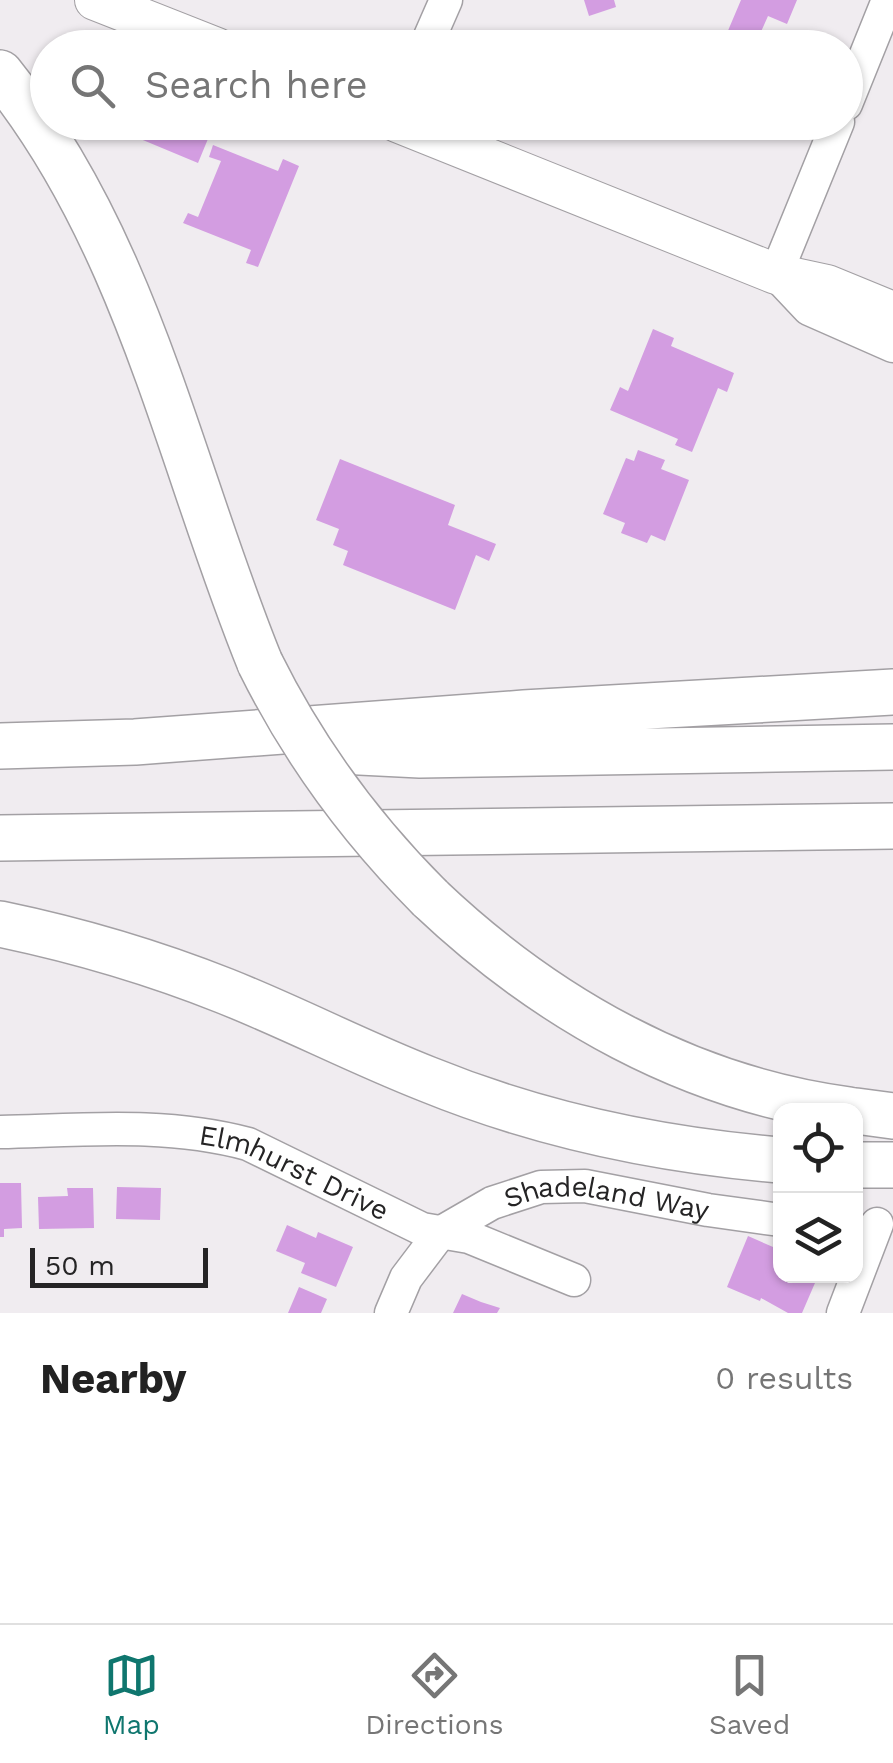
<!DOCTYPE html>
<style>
body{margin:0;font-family:"Work Sans",sans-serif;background:#f2f2f2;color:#222}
.controls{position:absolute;right:30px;bottom:30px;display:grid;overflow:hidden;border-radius:20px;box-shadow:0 2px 8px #0004}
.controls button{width:90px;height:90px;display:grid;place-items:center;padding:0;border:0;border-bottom:2px solid #e0e0e0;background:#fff;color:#222;font:50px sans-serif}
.scale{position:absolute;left:30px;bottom:25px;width:178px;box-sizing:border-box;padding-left:10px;border:5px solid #252425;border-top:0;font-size:28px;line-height:35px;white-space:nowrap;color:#252425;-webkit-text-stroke:8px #f0ecf0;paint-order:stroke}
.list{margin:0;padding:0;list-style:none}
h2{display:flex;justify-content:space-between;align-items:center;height:130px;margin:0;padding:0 40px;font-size:42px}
h2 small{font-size:32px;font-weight:400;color:#767676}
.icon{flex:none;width:55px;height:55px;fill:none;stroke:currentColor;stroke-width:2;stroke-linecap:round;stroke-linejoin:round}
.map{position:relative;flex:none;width:893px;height:1313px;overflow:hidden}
.search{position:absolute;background:#fff;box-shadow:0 2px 8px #0004;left:30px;right:30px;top:30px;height:110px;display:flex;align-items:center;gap:25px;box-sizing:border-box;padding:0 35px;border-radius:55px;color:#767676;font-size:38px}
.sheet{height:310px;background:#fff}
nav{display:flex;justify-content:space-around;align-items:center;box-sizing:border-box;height:140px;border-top:2px solid #e0e0e0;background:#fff;font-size:28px;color:#767676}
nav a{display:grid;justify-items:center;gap:5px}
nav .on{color:#0f766e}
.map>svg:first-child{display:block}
.building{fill:#d39de1}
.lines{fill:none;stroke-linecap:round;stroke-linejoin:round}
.minor-casing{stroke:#a3a0a4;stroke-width:35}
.major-casing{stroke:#a3a0a4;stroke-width:42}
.highway-casing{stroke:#a3a0a4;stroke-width:48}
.minor{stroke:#fff;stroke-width:32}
.major{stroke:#fff;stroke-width:40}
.highway{stroke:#fff;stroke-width:45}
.highway-bridge-casing{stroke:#a3a0a4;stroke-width:48;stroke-linecap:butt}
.highway-bridge{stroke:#fff;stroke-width:45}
.labels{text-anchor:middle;stroke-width:8;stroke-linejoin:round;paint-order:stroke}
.street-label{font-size:28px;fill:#252425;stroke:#f0ecf0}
</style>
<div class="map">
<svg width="893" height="1313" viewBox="0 0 893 1313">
<rect width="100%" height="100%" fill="#f0ecf0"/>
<path class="building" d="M584 0H614L616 7 589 16Z
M741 0H797L787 24 768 16 755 45 727 33Z
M145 122H182L210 134 198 163 138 138Z
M213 145 278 171 283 159 299 166 258 267 246 263 251 250 183 223 188 213 198 217 221 161 209 157Z
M653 329 674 338 671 346 734 373 727 392 718 388 692 452 675 445 678 439 610 410 620 387 628 391Z
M638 450 665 460 661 469 689 480 665 541 651 535 647 543 621 533 625 523 603 514 626 458 634 461Z
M340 459 455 505 448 525 496 544 489 561 476 555 455 610 343 565 348 551 333 545 339 529 316 520Z
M0 1183H21L22 1228 4 1229V1237H0Z
M117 1187 161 1188 160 1220 116 1219Z
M67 1188H93L94 1228 39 1229 38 1197 68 1196Z
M287 1225 316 1238 318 1232 353 1247 336 1287 301 1273 305 1263 276 1251Z
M748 1236 780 1250V1276H818L802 1313H788L761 1298 760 1301 727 1287Z
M299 1287 327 1299 321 1313H288Z
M462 1294 481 1302 500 1308 497 1313H453Z"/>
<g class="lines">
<g class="minor-casing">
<g id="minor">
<path d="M425 48 446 0"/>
<path d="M846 104 888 0"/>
<path d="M838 122 776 274 809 309 893 346"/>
<path id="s1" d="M0 1132C84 1130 166 1122 248 1144L422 1229 469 1237 574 1280"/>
<path id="s2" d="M391 1313 406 1278 440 1233 492 1203 541 1187 585 1186 708 1210 780 1220"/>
<path d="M843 1313 877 1224"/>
</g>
</g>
<g class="major-casing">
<path id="major" d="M95 0 217 48
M397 122 776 274 827 285 893 312"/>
</g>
<g class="highway-casing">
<path id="highway" d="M0 73C138 243 179 464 260 663
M0 746 135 742 524 713 893 692
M340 751 420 755 893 747
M0 838 893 826
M430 898C546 1008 689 1089 849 1110
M0 924C77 940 152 962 225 991 293 1018 358 1052 427 1079 540 1125 659 1150 780 1160
M856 1111 893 1116
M856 1165H893"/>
</g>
<use href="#minor" class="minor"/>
<use href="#major" class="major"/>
<use href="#highway" class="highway"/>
<g class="highway-bridge-casing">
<path id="highway-bridge" d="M260 663C304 752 360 828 430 898"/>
</g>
<use href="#highway-bridge" class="highway-bridge"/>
</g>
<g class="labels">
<g class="street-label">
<text dy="10" stroke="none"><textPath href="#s1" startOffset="302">Elmhurst Drive</textPath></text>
<text dy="10" stroke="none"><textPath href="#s2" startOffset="272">Shadeland Way</textPath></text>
</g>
</g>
</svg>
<div class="controls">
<button><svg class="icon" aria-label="locate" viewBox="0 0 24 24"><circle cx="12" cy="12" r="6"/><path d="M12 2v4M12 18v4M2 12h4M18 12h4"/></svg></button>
<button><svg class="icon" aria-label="layers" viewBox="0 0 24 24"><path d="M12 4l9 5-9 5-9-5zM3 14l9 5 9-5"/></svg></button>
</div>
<div class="scale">50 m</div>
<div class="search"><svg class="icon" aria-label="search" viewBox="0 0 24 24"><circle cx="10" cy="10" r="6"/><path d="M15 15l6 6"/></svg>Search here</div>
</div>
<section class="sheet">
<h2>Nearby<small>0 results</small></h2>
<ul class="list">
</ul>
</section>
<nav>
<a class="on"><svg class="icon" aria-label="map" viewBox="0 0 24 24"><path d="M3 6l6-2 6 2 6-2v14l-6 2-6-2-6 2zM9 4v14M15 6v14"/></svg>Map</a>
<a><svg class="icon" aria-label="directions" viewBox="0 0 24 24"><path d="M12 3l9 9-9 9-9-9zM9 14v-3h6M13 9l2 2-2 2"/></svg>Directions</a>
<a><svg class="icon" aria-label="saved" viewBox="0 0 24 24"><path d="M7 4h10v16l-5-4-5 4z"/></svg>Saved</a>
</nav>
